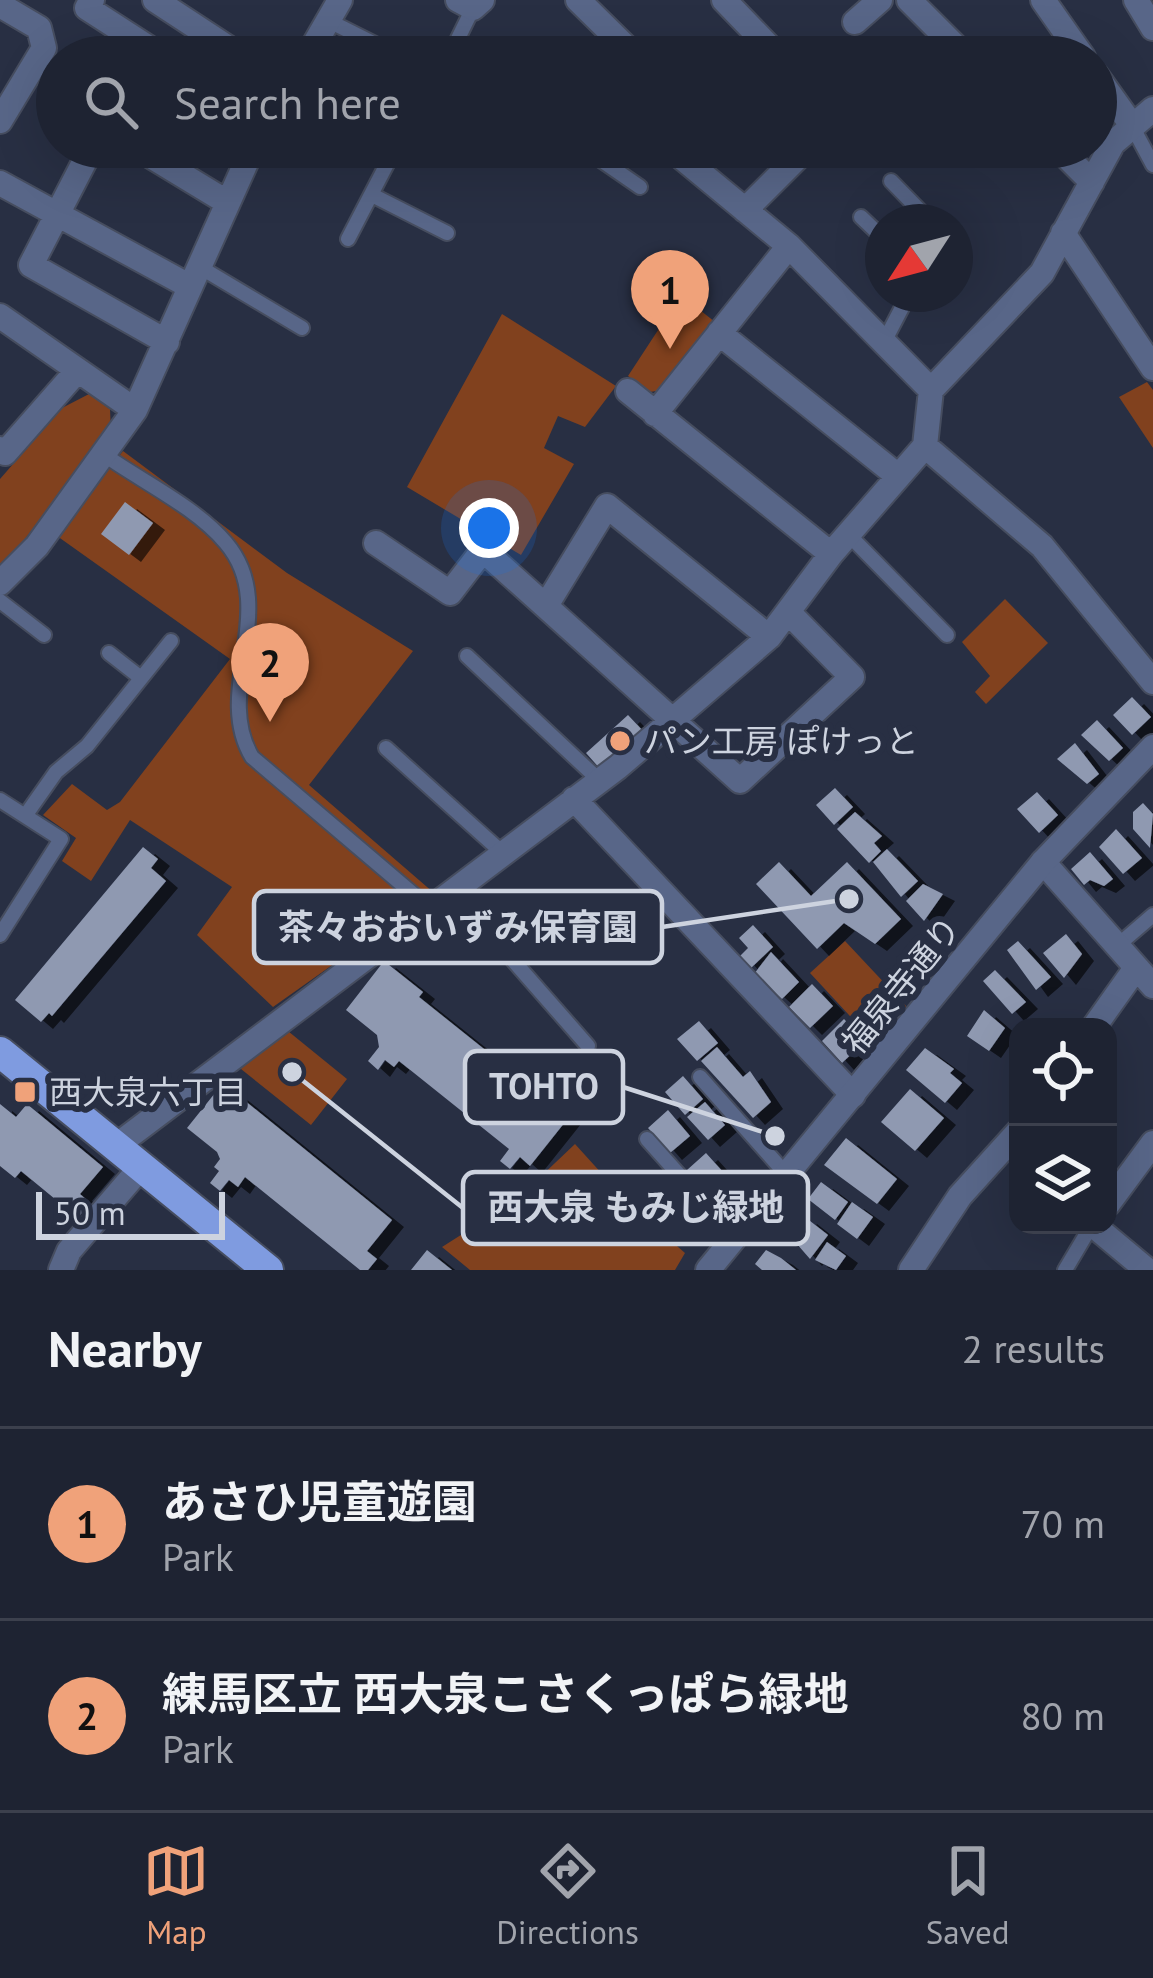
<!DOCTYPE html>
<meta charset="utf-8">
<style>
body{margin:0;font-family:"PT Sans","Noto Sans JP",sans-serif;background:#2b2f3e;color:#f1f3f6}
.controls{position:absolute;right:36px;bottom:36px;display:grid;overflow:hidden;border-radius:24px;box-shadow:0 12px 48px #0002}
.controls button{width:108px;height:108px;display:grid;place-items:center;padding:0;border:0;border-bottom:3px solid #3c404d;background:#1e2332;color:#f1f3f6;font:60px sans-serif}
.compass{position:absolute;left:865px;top:204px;width:108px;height:108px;border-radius:50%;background:#1e2332;box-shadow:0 12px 48px #0002;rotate:234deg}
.scale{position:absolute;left:36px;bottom:30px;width:189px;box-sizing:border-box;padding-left:12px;border:6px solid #cdd3df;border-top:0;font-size:33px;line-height:42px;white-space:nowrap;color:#cdd3df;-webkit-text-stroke:9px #282f43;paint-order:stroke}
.you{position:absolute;left:489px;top:528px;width:42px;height:42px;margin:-30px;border:9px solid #fff;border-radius:50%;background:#1a73e8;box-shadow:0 0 0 18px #1a73e833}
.badge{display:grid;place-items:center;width:78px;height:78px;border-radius:50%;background:#f0a27a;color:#111;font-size:39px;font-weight:700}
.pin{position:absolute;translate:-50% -99px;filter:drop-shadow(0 3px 6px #0008)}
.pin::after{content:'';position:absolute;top:63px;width:42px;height:36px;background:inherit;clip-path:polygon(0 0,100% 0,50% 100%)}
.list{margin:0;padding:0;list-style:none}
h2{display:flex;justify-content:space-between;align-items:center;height:156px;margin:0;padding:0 48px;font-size:51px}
h2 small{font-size:39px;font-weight:400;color:#a1a4ac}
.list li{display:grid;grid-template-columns:78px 1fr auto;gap:36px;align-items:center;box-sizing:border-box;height:192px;padding:0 48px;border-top:3px solid #3c404d}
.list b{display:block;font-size:45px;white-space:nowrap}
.list p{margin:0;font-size:39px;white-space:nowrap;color:#a1a4ac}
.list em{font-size:39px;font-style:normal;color:#a1a4ac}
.icon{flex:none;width:66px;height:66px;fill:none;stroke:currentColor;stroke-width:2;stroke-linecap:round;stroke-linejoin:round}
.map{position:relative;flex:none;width:1153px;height:1270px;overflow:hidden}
.search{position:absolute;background:#1e2332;box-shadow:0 12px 48px #0002;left:36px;right:36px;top:36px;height:132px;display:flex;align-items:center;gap:30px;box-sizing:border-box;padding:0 42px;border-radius:66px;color:#a1a4ac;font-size:45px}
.sheet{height:540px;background:#1e2332}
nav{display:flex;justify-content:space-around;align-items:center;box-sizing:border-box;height:168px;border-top:3px solid #3c404d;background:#1e2332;font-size:33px;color:#a1a4ac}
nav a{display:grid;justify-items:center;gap:6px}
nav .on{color:#f0a27a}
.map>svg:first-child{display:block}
.green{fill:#81411e}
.building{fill:#8f99b1;filter:url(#shadow)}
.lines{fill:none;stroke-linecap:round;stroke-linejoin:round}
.service-casing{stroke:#464d5f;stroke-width:18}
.minor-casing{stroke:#464d5f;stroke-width:28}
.tertiary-casing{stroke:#464d5f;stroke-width:28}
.primary-casing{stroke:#464d5f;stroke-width:34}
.service{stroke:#586688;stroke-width:14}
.minor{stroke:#586688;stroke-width:24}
.tertiary{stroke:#586688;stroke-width:24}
.primary{stroke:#7f9be0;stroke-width:30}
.poi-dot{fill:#f0a27a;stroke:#282f43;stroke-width:4.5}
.labels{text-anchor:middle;stroke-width:12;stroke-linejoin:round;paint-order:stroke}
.poi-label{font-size:33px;fill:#cdd3df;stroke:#282f43;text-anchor:start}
.street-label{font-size:33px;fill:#cdd3df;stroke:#282f43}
.leader{fill:none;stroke:#cdd3df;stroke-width:4.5}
.callout-dot{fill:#cdd3df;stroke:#282f43;stroke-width:4.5}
.callout{fill:#282f43;stroke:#cdd3df;stroke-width:4.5}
.callout-label{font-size:36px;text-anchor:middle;font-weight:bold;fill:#cdd3df}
</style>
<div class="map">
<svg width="1153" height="1270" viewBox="0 0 1153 1270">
<defs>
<filter id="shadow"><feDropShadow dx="12" dy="7" stdDeviation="0" flood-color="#0009"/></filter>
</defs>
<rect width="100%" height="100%" fill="#282f43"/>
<path class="green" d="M681 295 715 322 662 390 650 392 628 376Z
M502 314 616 386 585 427 558 416 544 448 574 464 521 555 407 487Z
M1147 382 1153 390V448L1119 397Z
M89 394 110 409 111 432 0 570V479L62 408Z
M123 451 287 573 413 651 309 785 434 893 273 1007 197 935 232 887 130 820 91 881 62 861 76 838 43 815 72 784 107 810 120 802 230 659 57 536Z
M1005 599 1048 643 986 704 975 692 990 676 962 642Z
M845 941 906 1006 874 1042 810 973Z
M283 1027 347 1079 311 1125 236 1065Z
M575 1144 633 1208 685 1253 675 1270H470L442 1247 516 1200Z"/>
<path class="building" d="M125 502 153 523 129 555 101 534Z
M1132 697 1151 717 1132 735 1113 715Z
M628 715 644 732 602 771 586 753Z
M1097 720 1123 748 1109 761 1081 735Z
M1075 743 1099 774 1087 784 1057 759Z
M835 788 853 807 834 825 816 805Z
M1037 792 1058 815 1039 833 1017 809Z
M1143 803 1153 814 1150 848 1133 829V812Z
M855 812 882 836 874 843 881 851 869 863 837 829Z
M1116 829 1142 858 1123 874 1099 847Z
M143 847 158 859 151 868 166 881 52 1016 49 1013 41 1022 15 1000Z
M887 849 918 881 901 897 873 862Z
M1090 852 1113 879 1104 886 1090 880 1084 885 1071 869Z
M779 862 811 896 847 862 901 919 875 944 844 923 817 949 756 884Z
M923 884 943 894 924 921 906 901Z
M753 925 773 947 751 968 740 956 748 948 739 938Z
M1066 934 1082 954 1064 978 1043 953Z
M1018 941 1051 977 1036 990 1007 950Z
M771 952 799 982 782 999 754 974Z
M384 961 423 992 419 997 569 1117 530 1166 520 1157 510 1169 500 1161 509 1149 399 1061 394 1067 385 1060 378 1070 368 1061 379 1047 377 1035 346 1010Z
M995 970 1026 1002 1012 1014 983 981Z
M812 984 833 1006 810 1028 789 1007Z
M984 1010 1005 1028 989 1051 967 1036Z
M844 1019 865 1041 842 1063 822 1041Z
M699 1021 718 1043 697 1061 677 1039Z
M717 1047 743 1077 750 1071 771 1102 753 1118 701 1061Z
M925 1048 954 1069 950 1073 962 1083 945 1103 906 1070Z
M683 1076 703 1099 685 1115 665 1092Z
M223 1083 392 1220 367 1251 377 1259 368 1270H360L245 1177 238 1187 229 1180 220 1191 210 1183 219 1171 214 1167 220 1159 217 1152 187 1128Z
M910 1089 944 1118 915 1151 881 1122Z
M705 1102 725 1125 708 1140 687 1117Z
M0 1104 16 1117 27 1104 103 1167 80 1194 90 1203 78 1218 21 1171 15 1178 0 1166Z
M668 1110 690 1136 670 1153 648 1128Z
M846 1138 897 1179 877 1204 824 1165Z
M706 1153 723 1172 703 1189 687 1170Z
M821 1182 848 1202 835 1220 808 1199Z
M852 1202 873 1217 857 1239 837 1224Z
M805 1217 828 1235 810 1259 790 1236Z
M827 1242 846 1256 836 1270 815 1260Z
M427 1250 452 1270H411Z
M766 1250 781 1258 796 1270H762L755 1264Z"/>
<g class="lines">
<g class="service-casing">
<path id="service" d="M327 20 401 57
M449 57 473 8
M1131 124 1153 165
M582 147 640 187
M891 181 931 222
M372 195 447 233
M861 217 883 238
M348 239 389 160 362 147
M198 266 302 328
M884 342 909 294
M106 456C143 482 197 508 226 543 281 608 212 690 252 757L432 910
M848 534 947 635
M0 601 44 635
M109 653 141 678
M467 656 600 781
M386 748 505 855
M0 800 61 839 0 935
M25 816 56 772 87 746 171 641
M455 894 588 1046
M1117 946 1153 915
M700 1077 785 1173
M647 1139 732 1234
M1065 1270 1090 1228"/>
</g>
<g class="minor-casing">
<path id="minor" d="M92 0 87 8 163 57
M155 0 242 57
M458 0 473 8 482 0
M578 0 636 57
M724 0 779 57
M909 0 966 57
M1043 0 1083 57
M1136 0 1153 28
M0 5 39 28 44 48 0 121
M855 22 880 0
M307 57 340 0
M1096 75 1131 124
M92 147 31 265 167 342
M136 147 225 201
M669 147 789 246 931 390
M1057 147 1092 182
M0 183 189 286
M745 210 808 147
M1063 233 1153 368
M0 316 135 410
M719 333 898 476
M628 391 831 554
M655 414 789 246
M925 446 1042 546 1153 682
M0 449 5 453 77 371
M376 543 450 593 483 550 740 781 852 677 790 614
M0 583 37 546 135 410 253 147
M547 604 607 506 769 637
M574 799 853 1095
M1043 862 1153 986
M1094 1027 1136 968
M116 1146 618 767 769 637 831 554 925 446 931 390 1042 273 1113 143 1153 109
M1108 1204 1153 1143
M1093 1225 1147 1270
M61 1270 69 1251 142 1166
M911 1270 960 1196 1018 1132"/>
</g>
<g class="tertiary-casing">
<path id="tertiary" d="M708 1270 1043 862 1153 747"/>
</g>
<g class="primary-casing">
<path id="primary" d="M0 1052 268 1270"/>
</g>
<use href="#service" class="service"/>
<use href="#minor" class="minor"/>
<use href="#tertiary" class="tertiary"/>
<use href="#primary" class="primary"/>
</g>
<g class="poi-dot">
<circle cx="620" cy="741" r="12"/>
<rect x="13" y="1080" width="24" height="24" rx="6"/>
</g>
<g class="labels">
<g class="poi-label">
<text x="644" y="753">パン工房 ぽけっと</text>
<text x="49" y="1104">西大泉六丁目</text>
</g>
<g class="street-label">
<text transform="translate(901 985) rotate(-51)" y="12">福泉寺通り</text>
</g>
</g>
<path class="leader" d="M849 899L662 927M775 1136L623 1087M292 1072L463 1208"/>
<g class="callout-dot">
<circle cx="849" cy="899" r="12"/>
<circle cx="775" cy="1136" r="12"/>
<circle cx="292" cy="1072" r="12"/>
</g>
<g class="callout">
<rect x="254" y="891" width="408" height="72" rx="12"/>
<rect x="465" y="1051" width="158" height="72" rx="12"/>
<rect x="463" y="1172" width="345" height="72" rx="12"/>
</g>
<g class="callout-label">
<text x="458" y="940">茶々おおいずみ保育園</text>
<text x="544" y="1099">TOHTO</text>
<text x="636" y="1220">西大泉 もみじ緑地</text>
</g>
</svg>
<div class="controls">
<button><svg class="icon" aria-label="locate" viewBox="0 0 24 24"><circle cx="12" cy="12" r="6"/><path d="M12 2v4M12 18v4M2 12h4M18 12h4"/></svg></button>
<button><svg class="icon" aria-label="layers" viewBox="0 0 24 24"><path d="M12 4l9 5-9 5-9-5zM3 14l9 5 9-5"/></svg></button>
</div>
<svg class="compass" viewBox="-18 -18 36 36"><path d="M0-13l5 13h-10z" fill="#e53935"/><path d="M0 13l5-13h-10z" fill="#a1a4ac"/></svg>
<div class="scale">50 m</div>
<div class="you"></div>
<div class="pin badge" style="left:670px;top:349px">1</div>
<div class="pin badge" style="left:270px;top:722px">2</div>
<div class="search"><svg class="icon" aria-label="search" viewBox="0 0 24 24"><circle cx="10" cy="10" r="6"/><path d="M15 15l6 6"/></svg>Search here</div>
</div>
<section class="sheet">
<h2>Nearby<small>2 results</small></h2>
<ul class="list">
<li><span class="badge">1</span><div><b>あさひ児童遊園</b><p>Park</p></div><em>70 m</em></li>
<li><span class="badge">2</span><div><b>練馬区立 西大泉こさくっぱら緑地</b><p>Park</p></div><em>80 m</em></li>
</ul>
</section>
<nav>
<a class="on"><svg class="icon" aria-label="map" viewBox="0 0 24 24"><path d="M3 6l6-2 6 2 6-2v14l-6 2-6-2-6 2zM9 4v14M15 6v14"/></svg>Map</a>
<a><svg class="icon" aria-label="directions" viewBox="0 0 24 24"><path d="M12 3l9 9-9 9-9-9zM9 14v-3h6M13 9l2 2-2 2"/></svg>Directions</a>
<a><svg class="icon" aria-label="saved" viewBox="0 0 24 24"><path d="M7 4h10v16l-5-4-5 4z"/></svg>Saved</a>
</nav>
